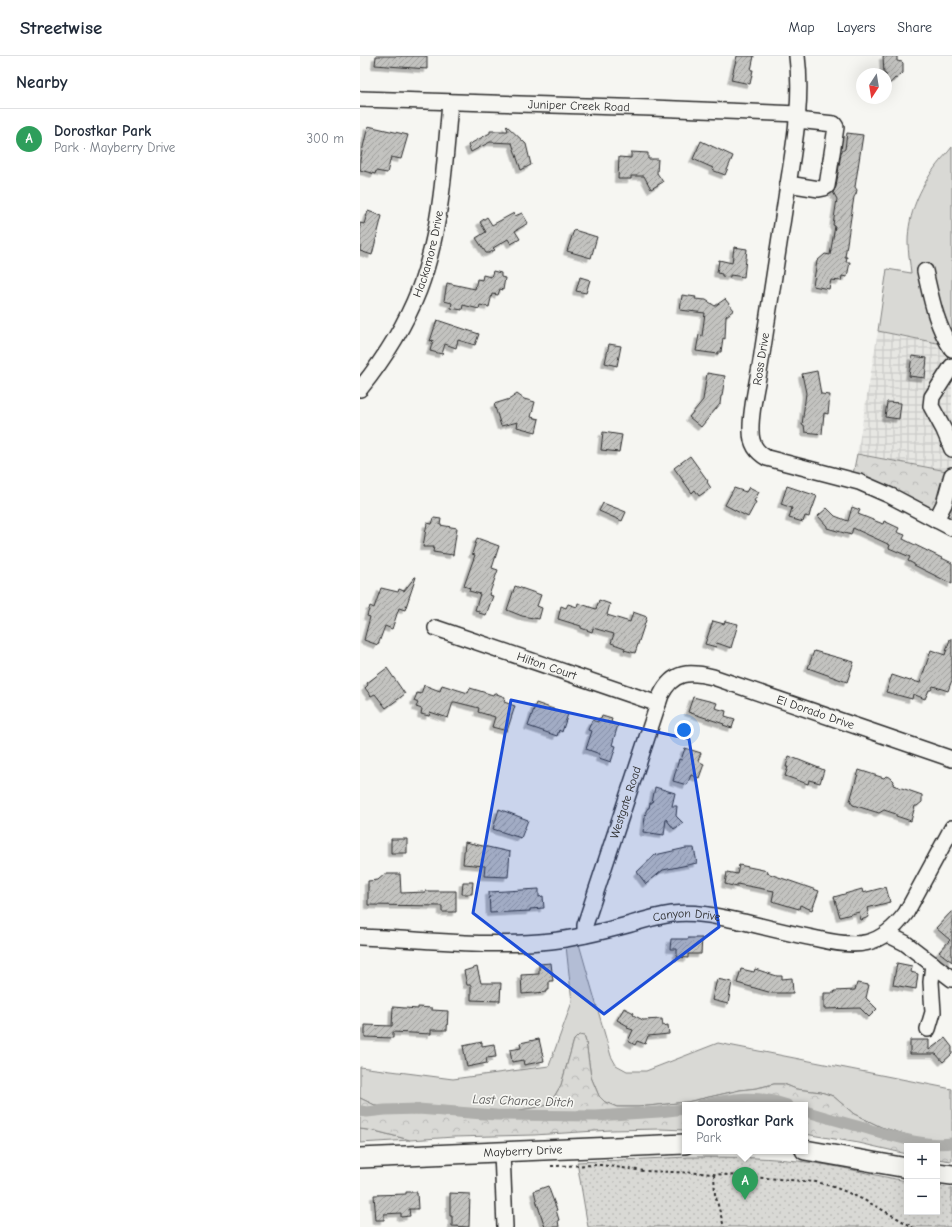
<!DOCTYPE html>
<meta charset="utf-8">
<style>
body{margin:0;font-family:"Comic Neue",sans-serif;background:#f2f2f3;color:#1f2937}
.controls{position:absolute;right:12px;bottom:12px;display:grid;overflow:hidden;border-radius:0px;box-shadow:0 4px 16px #0002}
.controls button{width:36px;height:36px;display:grid;place-items:center;padding:0;border:0;border-bottom:1px solid #e0e1e3;background:#fff;color:#1f2937;font:20px sans-serif}
.compass{position:absolute;left:496px;top:12px;width:36px;height:36px;border-radius:50%;background:#fff;box-shadow:0 4px 16px #0002;rotate:192deg}
.you{position:absolute;left:324px;top:674px;width:14px;height:14px;margin:-10px;border:3px solid #fff;border-radius:50%;background:#1a73e8;box-shadow:0 0 0 6px #1a73e833}
.badge{display:grid;place-items:center;width:26px;height:26px;border-radius:50%;background:#7c3aed;color:#fff;font-size:13px;font-weight:700}
.pin{position:absolute;translate:-50% -33px;filter:drop-shadow(0 1px 2px #0008)}
.pin::after{content:'';position:absolute;top:21px;width:14px;height:12px;background:inherit;clip-path:polygon(0 0,100% 0,50% 100%)}
.popup{position:absolute;left:322px;top:1046px;width:126px;height:52px;box-sizing:border-box;display:grid;place-content:center;border-radius:0px;background:#fff;filter:drop-shadow(0 1px 3px #0005);font-size:13px;white-space:nowrap;color:#747a83}
.popup b{font-size:15px;color:#1f2937}
.popup::after{content:'';position:absolute;left:50%;top:100%;margin-left:-8px;border:8px solid transparent;border-top-color:#fff}
.list{margin:0;padding:0;list-style:none}
h2{display:flex;justify-content:space-between;align-items:center;height:52px;margin:0;padding:0 16px;font-size:17px}
h2 small{font-size:13px;font-weight:400;color:#747a83}
.list li{display:grid;grid-template-columns:26px 1fr auto;gap:12px;align-items:center;box-sizing:border-box;height:60px;padding:0 16px;border-top:1px solid #e0e1e3}
.list b{display:block;font-size:15px;white-space:nowrap}
.list p{margin:0;font-size:13px;white-space:nowrap;color:#747a83}
.list em{font-size:13px;font-style:normal;color:#747a83}
.map{position:relative;flex:none;width:592px;height:1171px;overflow:hidden}
header{display:flex;align-items:center;gap:24px;box-sizing:border-box;height:56px;padding:0 20px;background:#fff;border-bottom:1px solid #e0e1e3}
header strong{font-size:19px}
nav{display:flex;gap:22px;margin-inline-start:auto;font-size:14px}
main{display:flex}
aside{flex:1;background:#fff}
.map>svg:first-child{display:block}
.industrial{fill:url(#industrial-grid)}
.grass{fill:#d9d9d5;stroke:#828280}
.forest{fill:url(#forest-crowns);stroke:#828280}
.park{fill:url(#park-dots);stroke:#828280}
.lines{fill:none;stroke-linecap:round;stroke-linejoin:round}
.canal{stroke:#aeaeab;stroke-width:11}
.building{fill:url(#building-hatch);stroke:#2b2b2b;filter:url(#shadow)}
.minor-casing{stroke:#2b2b2b;stroke-width:18}
.major-casing{stroke:#2b2b2b;stroke-width:22}
.path{stroke:#2b2b2b;stroke-width:2;stroke-dasharray:3 3;stroke-linecap:butt}
.minor{stroke:#f6f6f2;stroke-width:15}
.major{stroke:#f6f6f2;stroke-width:19}
.marked{fill:#1d4ed8;fill-opacity:0.2;stroke:#1d4ed8;stroke-width:3;stroke-linejoin:round}
.labels{text-anchor:middle;stroke-width:3.5;stroke-linejoin:round;paint-order:stroke}
.street-label{font-size:12px;fill:#2b2b2b;stroke:#f6f6f2}
.water-label{font-size:13px;font-style:italic;fill:#525251;stroke:#f6f6f2}
</style>
<header>
<strong>Streetwise</strong>
<nav><a>Map</a><a>Layers</a><a>Share</a></nav>
</header>
<main>
<aside>
<h2>Nearby<small></small></h2>
<ul class="list">
<li><span class="badge" style="background:#2e9e5b">A</span><div><b>Dorostkar Park</b><p>Park · Mayberry Drive</p></div><em>300 m</em></li>
</ul>
</aside>
<div class="map">
<svg width="592" height="1171" viewBox="0 0 592 1171">
<defs>
<pattern id="industrial-grid" width="8" height="8" patternUnits="userSpaceOnUse"><rect width="8" height="8" fill="#e7e7e3"/><path d="M0 4h8M4 0v8" fill="none" stroke="#c6c6c3"/></pattern>
<pattern id="forest-crowns" width="20" height="18" patternUnits="userSpaceOnUse"><rect width="20" height="18" fill="#d9d9d5"/><path d="M2 6a3 3 0 1 1 6 0M12 15a3 3 0 1 1 6 0" fill="none" stroke="#babab7"/></pattern>
<pattern id="park-dots" width="8" height="8" patternUnits="userSpaceOnUse"><rect width="8" height="8" fill="#d9d9d5"/><path d="M2 2h.1M6 6h.1" fill="none" stroke="#babab7" stroke-width="1.8" stroke-linecap="round"/></pattern>
<pattern id="building-hatch" width="6" height="6" patternUnits="userSpaceOnUse"><rect width="6" height="6" fill="#c3c3c0"/><path d="M-1 1l2-2M0 6l6-6M5 7l2-2" fill="none" stroke="#9f9f9c"/></pattern>
<filter id="shadow"><feDropShadow dx="-3.5" dy="3.5" stdDeviation="0" flood-color="#0004"/></filter>
</defs>
<rect width="100%" height="100%" fill="#f6f6f2"/>
<filter id="ink" filterUnits="userSpaceOnUse"><feTurbulence type="fractalNoise" baseFrequency=".025" numOctaves="2"/><feDisplacementMap in="SourceGraphic" scale="8" xChannelSelector="R" yChannelSelector="G"/><feConvolveMatrix kernelMatrix="1 2 1 2 8 2 1 2 1" color-interpolation-filters="sRGB"/></filter>
<g filter="url(#ink)">
<path class="industrial" d="M518 275 592 290V416L497 398Z"/>
<path class="grass" d="M592 91V290L518 275 527 213 551 217C550 207 548 196 548 186 548 158 560 132 576 110 581 103 587 98 592 91Z
M219 888 251 1000 256 1009 267 1015H286L358 987 592 1033V1083L581 1084 560 1083 521 1071 494 1058 473 1040 461 1036 436 1033 424 1028H414L397 1032 380 1034 327 1046 278 1051H257L245 1046 239 1040 231 1021 226 986 224 980 214 984 201 1029 191 1046 184 1050 148 1056 105 1055 43 1050 28 1052H21L0 1042V1011L93 1023 189 1010 212 946 206 890Z
M0 1073 15 1075 50 1084 0 1087Z"/>
<path class="forest" d="M497 398 592 416V457L589 462 521 428 493 418Z
M219 979 224 980 226 986 231 1021 239 1040 245 1046 257 1051H278L327 1046 380 1034 397 1032 414 1028H424L436 1033 461 1036 473 1040 494 1058 521 1071 560 1083 581 1084 592 1083V1105L577 1103V1090H547V1098L499 1087 445 1078V1049H325V1074L300 1073 251 1074 174 1079 94 1081 50 1084 15 1075 0 1073V1042L21 1052H28L43 1050 105 1055 148 1056 184 1050 191 1046 201 1029 214 984Z"/>
<path class="park" d="M328 1101C370 1101 412 1101 454 1107 485 1111 516 1120 547 1125V1156H577V1130L592 1132V1171H228L217 1106Z"/>
<g class="lines">
<path class="canal" d="M341 1049C373 1042 397 1038 427 1049
M0 1055 7 1056 25 1054 58 1053 136 1059 236 1060 299 1056 325 1053
M445 1055C464 1061 482 1066 501 1071 530 1079 562 1091 592 1087"/>
</g>
<path class="building" d="M16 0H67V13L15 9Z
M377 0H394L391 14H393L390 28 371 24Z
M523 0H537V5L542 6 543 7V17L537 23 535 22 526 32V18H524Z
M146 69 166 88 171 109 161 114 152 87 130 86 111 96 108 89 130 77V75H148Z
M8 70 48 79 41 103 31 101 27 117 16 115 15 118 0 114V104Z
M487 77 503 79 495 131 497 134 496 138 494 141 485 201H487L486 206H490L487 221 482 220 481 225 471 224 469 233 453 230 457 205 465 198 470 199 475 170 473 169 477 143 473 136 476 131 481 96 485 93Z
M341 85 373 100 365 119 352 114 353 112 333 103Z
M271 96 288 97V103H298L297 117 303 126 291 133 284 120H271V123H258L259 101 271 102Z
M8 155 22 160 12 199 0 195V167L4 168Z
M154 157 155 160 162 157 168 167 155 175 160 183 151 188 148 183 133 192 135 194 129 197H126L116 182 126 176 120 166 127 161 132 169Z
M214 174 237 181 231 202 207 195Z
M374 191 387 193 384 221 370 219V221L362 220V218L357 217 359 204 372 207Z
M133 215 141 217V221L145 222 143 234 140 233 138 239 132 238 129 251 120 249 119 253 103 249 102 254 91 252 92 247 84 245 87 227 115 233 117 223 122 224 123 219 131 221Z
M220 221 230 224 226 237 216 235Z
M322 239 336 241 335 243 346 244 355 250 365 243 374 254 366 260 365 283 363 282 361 296H358V298L336 295 339 279 342 280 345 257 320 254Z
M77 264 119 278 115 289 98 284 96 292 85 288 82 298 70 295 73 284 70 285Z
M249 288 261 290 257 310 245 307Z
M552 300 567 302 565 322 549 320Z
M457 315 461 338 470 339 468 358 464 357 462 378 445 376 444 369H442L446 337 442 318Z
M347 317 365 320 362 340H361L360 348 341 371 329 361 343 344Z
M157 338 164 343 175 346 171 361 179 363 176 376 157 371 158 366 141 370 134 348 150 343Z
M527 346 541 347 539 363 525 361Z
M243 376 262 379 259 396 241 394Z
M330 400 348 425 347 426 351 432 339 440 335 434 332 437 314 412Z
M427 430 457 440 452 454 451 453 449 461 445 460 443 466 429 462 432 452 421 448Z
M389 431 399 436 394 445 396 446 388 461 365 449 374 432 386 436Z
M243 447 266 456 262 465 239 455Z
M492 451 500 454 498 458 523 468 524 465 539 472 537 476 545 479 543 483 592 507V528L554 509V508L548 505 550 501 529 492 530 489 493 472 491 479 467 472V470L458 460 467 452 475 460 488 465Z
M74 462 81 463 80 469 97 472 93 499 73 496 74 491H63L67 467 72 468Z
M117 482 139 490 132 512 138 514 129 539 133 540 126 559 119 557V555L115 554 120 538 109 535 110 532 104 530 115 499 112 498Z
M55 521H56L45 554 39 552 32 573 25 570 18 589 4 584 10 561 7 560 10 550 14 552 21 532 38 536 39 533 44 535Z
M155 530 181 539 177 550 182 552 179 563 162 560 147 554Z
M239 544 250 548 247 559 270 566 273 556 287 561 275 597 264 594 265 592 251 587 254 578 233 572 232 576 221 572V570L198 563 201 550 206 552 208 548 217 551 218 547 236 553Z
M353 565 364 568 365 565 378 568 371 592 357 587 356 591 345 588Z
M590 583H592V624L588 635 573 630 571 634H569L565 643 553 638 552 643 526 636 532 619 550 625 551 624 560 627 571 594 585 599Z
M454 595 494 606 487 626 448 612Z
M27 612 45 638 26 652 15 638 11 640 5 632 8 629 7 627Z
M64 629 80 635 82 629 108 637 110 632 133 639 134 637 145 641 144 646 155 650 147 675 132 671 135 661 118 656 119 652 95 646H93L88 662 70 656 69 660 61 658 62 653 56 651 58 647 54 645 57 637 61 638Z
M333 641 357 647 355 652 366 655 365 660 375 663 372 672 363 669 364 668 328 656Z
M176 647 208 658 202 676 199 674 197 680 168 670Z
M242 660 252 663 251 666 258 669 252 689 256 690 251 706 239 702 240 698 226 693 232 675 228 674 232 664 238 666 239 662 241 663Z
M325 692 341 697 338 705 344 708 339 722 331 719 327 729 313 725 319 703 321 704Z
M429 700 464 714 460 727 449 724 448 728 425 720 428 711H426Z
M499 714 524 722 526 720 531 722 534 725 533 729 562 739V746L557 750H555L551 765 536 760V758L524 754 519 757 493 749 490 745Z
M295 731 315 737 312 750H317L316 760 323 767 314 773 306 763 304 779 283 776 286 755 288 752H289L290 747H292Z
M139 753 168 764 161 782 133 773Z
M31 783H47V797H31Z
M105 786 150 796 148 821 124 820 125 810 103 808Z
M326 792H334L337 807 303 814 286 828 277 816 295 799Z
M379 809 408 815 407 817 459 835 452 854 440 849 439 853 412 845 414 835 377 828V831L365 828 367 816 377 818Z
M25 818H40L41 837 65 836V835H96V856H82V850L8 849V825L18 824Z
M103 826H113L112 838H102Z
M526 831 530 846 507 852 509 861 501 864 499 856 480 861 474 841 502 833 503 837Z
M179 833V841L183 840 184 852 170 853V855L130 857 129 836Z
M592 855V906L579 896 590 884 576 872Z
M328 882H342L341 898H328V902L317 901V893H310L311 883H328Z
M191 907 193 925H189V934H187V936L162 938 161 919 179 918V908Z
M537 907 552 910 551 916 558 918 556 933 533 929Z
M117 911 121 927H141L140 945 111 944V929H107L104 915Z
M381 913 394 916 395 913 417 920H422V923L432 922 433 937H412L377 927Z
M357 923 372 926 368 948 352 944Z
M497 927 509 929 506 942 517 953 509 961 500 952 464 953V937H475L474 935 495 934Z
M33 951 58 953V951L72 952V954L88 955 87 974H71V978L33 976V982L5 981V969L32 970Z
M264 952 274 957 273 959 283 964 302 963 303 970 308 969 309 978 288 980 285 988 277 985 275 989 268 985 273 974 267 972 268 970 257 964Z
M585 982 592 991V998L583 1006 576 998H550V984H569V994Z
M179 983 184 1005 164 1009 163 1004 152 1006 150 994 161 992 160 987Z
M122 986V990L134 988 136 1001 126 1002 127 1007 107 1011 103 990Z
M188 1130 197 1154H196L199 1164H198L199 1171H185L177 1147 174 1135Z
M46 1136H57L58 1153H49L50 1160 41 1161V1157L24 1158V1164H16L14 1139 46 1138Z
M90 1137 110 1138 109 1171 92 1170V1160H90Z"/>
<g class="lines">
<g class="minor-casing">
<g id="minor">
<path d="M437 0C443 47 433 95 426 142 418 194 410 246 402 298 399 322 390 352 391 375 391 388 396 396 407 402L499 426 531 440 592 472"/>
<path id="s1" d="M0 43 292 52 438 58"/>
<path d="M428 128 459 133 464 132 467 130 476 71 474 68 437 64"/>
<path d="M565 215C571 241 576 270 592 293"/>
<path d="M592 310 572 341 571 350 584 374 592 393"/>
<path id="s2" d="M0 333C24 303 45 270 59 234 81 176 85 108 90 46"/>
<path d="M576 464 584 448 592 419"/>
<path id="s3" d="M76 572 298 648"/>
<path d="M527 878 545 887 592 923"/>
<path id="s4" d="M225 879V869L301 639C313 615 329 615 353 621L592 703"/>
<path id="s5" d="M0 881C64 883 127 892 191 885 218 882 245 875 271 868 284 864 298 860 312 858 336 855 360 861 384 866 408 872 433 878 458 883 497 892 520 892 546 857L592 772"/>
<path d="M568 973 573 956 571 926 573 908"/>
<path d="M142 1096 145 1171"/>
</g>
</g>
<g class="major-casing">
<g id="major">
<path d="M445 1094 547 1112"/>
<path id="s6" d="M0 1102 325 1088"/>
<path d="M577 1117 592 1119"/>
</g>
</g>
<path class="path" d="M191 1110 241 1109 284 1115 341 1117 456 1126C491 1134 522 1154 553 1171
M354 1118 355 1138 364 1171"/>
<use href="#minor" class="minor"/>
<use href="#major" class="major"/>
</g>
</g>
<path class="marked" d="M151 644 329 683 359 871 244 958 113 857Z"/>
<g class="labels">
<g class="street-label">
<text dy="4" stroke="none"><textPath href="#s1" startOffset="219">Juniper Creek Road</textPath></text>
<text dy="4" stroke="none"><textPath href="#s2" startOffset="153">Hackamore Drive</textPath></text>
<text transform="translate(401 303) rotate(-81)" y="4">Ross Drive</text>
<text dy="4" stroke="none"><textPath href="#s3" startOffset="117">Hilton Court</textPath></text>
<text dy="4" stroke="none"><textPath href="#s4" startOffset="422">El Dorado Drive</textPath></text>
<text dy="4" stroke="none"><textPath href="#s4" startOffset="139">Westgate Road</textPath></text>
<text dy="4" stroke="none"><textPath href="#s5" startOffset="330">Canyon Drive</textPath></text>
<text dy="4" stroke="none"><textPath href="#s6" startOffset="163">Mayberry Drive</textPath></text>
</g>
<g class="water-label">
<text transform="translate(163 1044) rotate(2)" y="5">Last Chance Ditch</text>
</g>
</g>
</svg>
<div class="controls">
<button>+</button>
<button>−</button>
</div>
<svg class="compass" viewBox="-18 -18 36 36"><path d="M0-13l5 13h-10z" fill="#e53935"/><path d="M0 13l5-13h-10z" fill="#747a83"/></svg>
<div class="you"></div>
<div class="pin badge" style="left:385px;top:1144px;background:#2e9e5b">A</div>
<div class="popup"><b>Dorostkar Park</b>Park</div>
</div>
</main>
